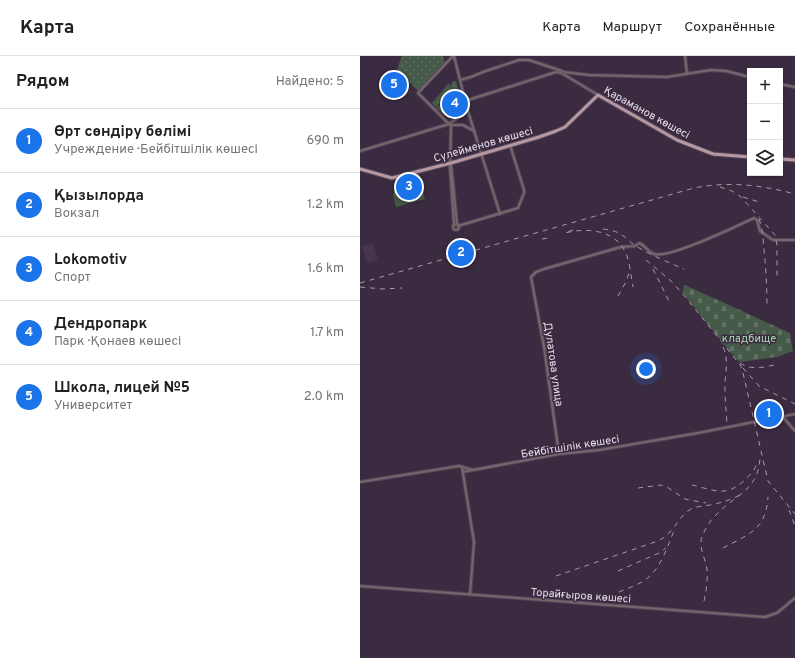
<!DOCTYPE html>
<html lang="ru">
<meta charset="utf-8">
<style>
body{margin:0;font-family:Overpass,sans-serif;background:#f6f6f6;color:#202124}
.controls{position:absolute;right:12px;top:12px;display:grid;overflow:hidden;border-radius:0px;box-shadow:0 1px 3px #0004}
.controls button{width:36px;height:36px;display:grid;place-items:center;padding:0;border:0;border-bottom:1px solid #e0e0e0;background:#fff;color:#202124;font:20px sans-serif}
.you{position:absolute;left:286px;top:313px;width:14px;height:14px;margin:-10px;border:3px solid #fff;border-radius:50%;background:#1a73e8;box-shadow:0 0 0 6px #1a73e833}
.badge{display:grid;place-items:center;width:26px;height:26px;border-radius:50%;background:#1a73e8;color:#fff;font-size:13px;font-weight:700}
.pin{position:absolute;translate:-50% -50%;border:2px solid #fff;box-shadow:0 1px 4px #0006}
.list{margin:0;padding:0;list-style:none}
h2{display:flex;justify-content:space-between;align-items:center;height:52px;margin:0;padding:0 16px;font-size:17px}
h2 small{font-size:13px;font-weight:400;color:#757577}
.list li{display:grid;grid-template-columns:26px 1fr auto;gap:12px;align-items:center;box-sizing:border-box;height:64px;padding:0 16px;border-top:1px solid #e0e0e0}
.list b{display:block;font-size:15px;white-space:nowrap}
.list p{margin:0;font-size:13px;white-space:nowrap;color:#757577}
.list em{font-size:13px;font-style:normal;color:#757577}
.icon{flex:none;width:22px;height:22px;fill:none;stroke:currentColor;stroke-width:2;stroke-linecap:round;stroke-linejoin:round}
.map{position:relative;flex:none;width:435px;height:602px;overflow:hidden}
header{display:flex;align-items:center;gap:24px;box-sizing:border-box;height:56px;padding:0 20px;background:#fff;border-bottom:1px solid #e0e0e0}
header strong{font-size:19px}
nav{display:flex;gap:22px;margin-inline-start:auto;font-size:14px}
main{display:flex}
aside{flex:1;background:#fff}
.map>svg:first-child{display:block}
.built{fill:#48344f}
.green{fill:url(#green-dots)}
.cemetery{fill:url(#cemetery-stones)}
.pitch{fill:#465a49}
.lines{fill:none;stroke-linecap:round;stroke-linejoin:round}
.minor-casing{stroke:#56475c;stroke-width:4}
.major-casing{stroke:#56475c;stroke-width:5}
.minor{stroke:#746669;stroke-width:2}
.major{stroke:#b698a0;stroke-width:3}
.rail{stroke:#a599aa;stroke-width:1;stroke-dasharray:5 5;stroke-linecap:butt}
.labels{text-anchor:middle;stroke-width:3;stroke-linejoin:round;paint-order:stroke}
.street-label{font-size:11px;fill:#e6dcea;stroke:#3b2b41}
.park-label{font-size:11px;fill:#a7d8ae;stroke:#3b2b41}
</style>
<header>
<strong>Карта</strong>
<nav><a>Карта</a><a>Маршрут</a><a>Сохранённые</a></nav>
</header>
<main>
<aside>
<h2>Рядом<small>Найдено: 5</small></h2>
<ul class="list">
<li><span class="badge">1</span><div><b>Өрт сөндіру бөлімі</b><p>Учреждение · Бейбітшілік көшесі</p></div><em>690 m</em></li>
<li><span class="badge">2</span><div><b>Қызылорда</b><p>Вокзал</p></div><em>1.2 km</em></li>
<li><span class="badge">3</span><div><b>Lokomotiv</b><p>Спорт</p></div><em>1.6 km</em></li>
<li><span class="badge">4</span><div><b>Дендропарк</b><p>Парк · Қонаев көшесі</p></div><em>1.7 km</em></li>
<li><span class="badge">5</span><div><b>Школа, лицей №5</b><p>Университет</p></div><em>2.0 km</em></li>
</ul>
</aside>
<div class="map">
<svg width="435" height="602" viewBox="0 0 435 602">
<defs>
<pattern id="green-dots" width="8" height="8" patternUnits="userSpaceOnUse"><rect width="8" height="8" fill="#465a49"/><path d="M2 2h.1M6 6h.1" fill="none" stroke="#617163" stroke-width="1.8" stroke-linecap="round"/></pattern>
<pattern id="cemetery-stones" width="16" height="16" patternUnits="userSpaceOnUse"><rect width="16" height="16" fill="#465a49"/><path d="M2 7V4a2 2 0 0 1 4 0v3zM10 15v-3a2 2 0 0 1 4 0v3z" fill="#617163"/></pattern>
</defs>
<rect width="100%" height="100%" fill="#3b2b41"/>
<path class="built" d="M31 17 52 35 45 40 28 45 20 28Z
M13 187 18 204 7 207 2 190Z"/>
<path class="green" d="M42 0H83L85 7 59 36 37 13Z
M93 25H96L101 43 94 39 101 43 96 45V50L93 54 87 53 83 58 76 52 83 46 80 43 82 45 76 51 72 47 89 27 91 32V28Z"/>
<path class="cemetery" d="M325 229 430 277 433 295 417 301 380 306 375 302 322 236Z"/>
<path class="pitch" d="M59 118 65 143 36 151 33 139 37 124Z"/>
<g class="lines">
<g class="minor-casing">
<path id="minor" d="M93 0 58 37 91 70 90 111 94 168
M94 0 107 52 140 158
M325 0 327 18
M204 16 229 19 307 21 351 14 366 15 390 21
M203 18 238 39
M100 24 111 21 123 16 159 4H169L202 15
M420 28 435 31
M105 45 196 16 201 17
M91 69H103L114 75
M0 95 89 68 96 63 107 52
M91 108 97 168
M93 171a3 3 0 1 1 6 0a3 3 0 1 1-6 0Z
M98 170 158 152 164 137V134L150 89
M423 361 435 375
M199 398 184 291 171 221 176 216 184 213 261 191 275 190 279 187C285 189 288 196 294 198 309 203 377 170 394 162L397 164 400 175 413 184H435
M102 411 114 486 110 539
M103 416 112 414
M0 426 99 410 113 414 199 398 239 394 338 377 435 358
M0 530 405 561 417 557 435 542"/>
</g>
<g class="major-casing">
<path id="major" d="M420 103 435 104
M0 113 32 122 91 107 179 81 196 75 205 71 238 39 317 84 353 98 390 101"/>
</g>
<use href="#minor" class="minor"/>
<use href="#major" class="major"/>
<path class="rail" d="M360 131 372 135 381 141 415 179 417 189V224
M383 141 399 146
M399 163C403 172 403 184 404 194 406 213 407 232 407 251
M243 173C265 175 264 184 281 193 295 201 310 207 324 213
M213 174 205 177C228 171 258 174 267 200 270 209 271 220 273 231
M182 183 188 182
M286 204 311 225 322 237 381 310 383 317 408 425 435 458
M293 213 309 245
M0 227 334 132C369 125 401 129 435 138
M0 231 23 233 42 232
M258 240 267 224 269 216
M363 291C370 306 364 319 365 334 365 345 366 355 367 366
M380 307C392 315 405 311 418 308
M383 312 399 330 435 348
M332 429C342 431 354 436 364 435 377 434 392 419 397 408
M278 432 301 429 307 431 325 443 346 447
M429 454 435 470
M363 492C389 478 406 474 408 441
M258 515 299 497 306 492
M196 520 298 485C314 478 317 461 331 453 337 450 344 450 350 449 361 447 370 444 380 439
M259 536C268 532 278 529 285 524 301 513 307 491 314 475
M344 545C346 535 348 524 347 514 346 503 338 492 342 481 345 473 350 464 357 458 376 438 398 435 400 402"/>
</g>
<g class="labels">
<g class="street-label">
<text transform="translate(287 56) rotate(29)" y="4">Қараманов көшесі</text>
<text transform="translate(123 88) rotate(-16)" y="4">Сүлейменов көшесі</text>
<text transform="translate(194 308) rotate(82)" y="4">Дулатова улица</text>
<text transform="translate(210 390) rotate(-9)" y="4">Бейбітшілік көшесі</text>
<text transform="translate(221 539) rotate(4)" y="4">Торайғыров көшесі</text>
</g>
<g class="park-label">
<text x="389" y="286">кладбище</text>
</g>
</g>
</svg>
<div class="controls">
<button>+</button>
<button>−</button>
<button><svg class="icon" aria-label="layers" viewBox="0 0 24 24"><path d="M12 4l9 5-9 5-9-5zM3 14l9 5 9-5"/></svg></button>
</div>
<div class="you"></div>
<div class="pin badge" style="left:409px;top:358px">1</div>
<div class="pin badge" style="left:101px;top:197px">2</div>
<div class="pin badge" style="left:49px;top:131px">3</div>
<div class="pin badge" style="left:95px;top:48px">4</div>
<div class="pin badge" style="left:34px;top:29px">5</div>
</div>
</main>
